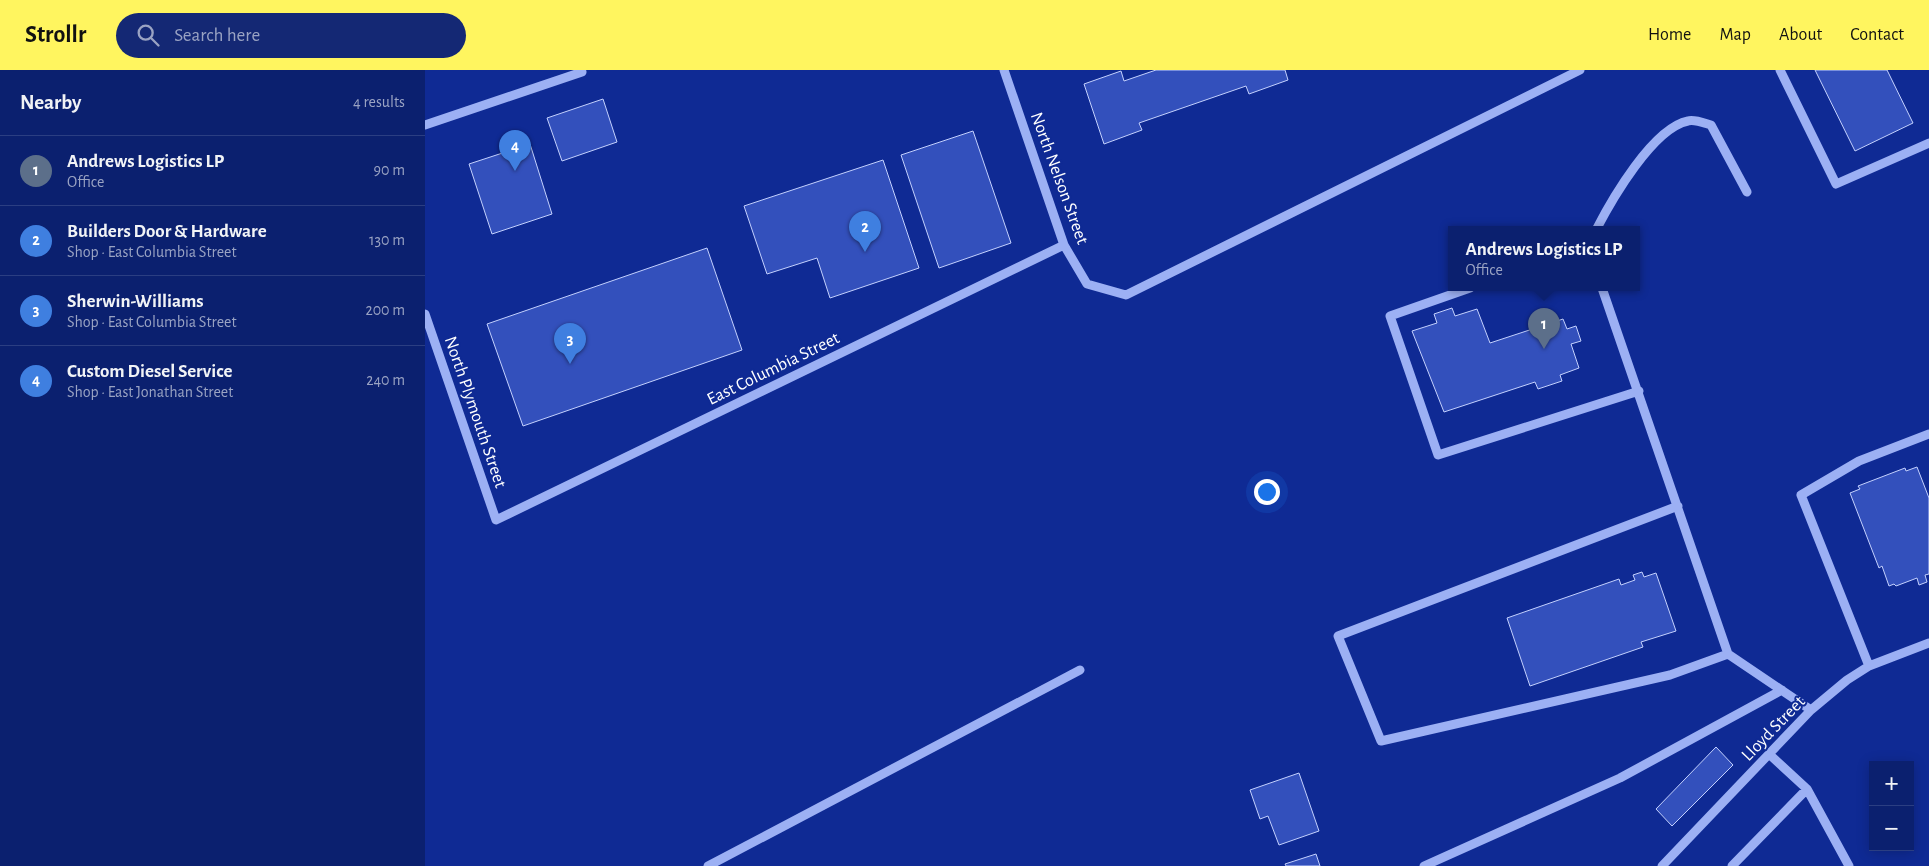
<!DOCTYPE html>
<meta charset="utf-8">
<style>
body{margin:0;font-family:"Alegreya Sans",sans-serif;background:#142874;color:#f1f3f6}
.controls{position:absolute;right:15px;bottom:15px;display:grid;overflow:hidden;border-radius:0px;box-shadow:0 2px 12px #0003}
.controls button{width:45px;height:45px;display:grid;place-items:center;padding:0;border:0;border-bottom:1px solid #2b3e82;background:#0b206f;color:#f1f3f6;font:25px sans-serif}
.you{position:absolute;left:841px;top:421px;width:18px;height:18px;margin:-12px;border:4px solid #fff;border-radius:50%;background:#1a73e8;box-shadow:0 0 0 8px #1a73e833}
.badge{display:grid;place-items:center;width:32px;height:32px;border-radius:50%;background:#fff55f;color:#fff;font-size:16px;font-weight:700}
.pin{position:absolute;translate:-50% -41px;filter:drop-shadow(0 1px 2px #0008)}
.pin::after{content:'';position:absolute;top:26px;width:18px;height:15px;background:inherit;clip-path:polygon(0 0,100% 0,50% 100%)}
.popup{position:absolute;left:1023px;top:156px;width:192px;height:65px;box-sizing:border-box;display:grid;place-content:center;border-radius:0px;background:#0b206f;filter:drop-shadow(0 1px 4px #0005);font-size:16px;white-space:nowrap;color:#9aa3c3}
.popup b{font-size:19px;color:#f1f3f6}
.popup::after{content:'';position:absolute;left:50%;top:100%;margin-left:-10px;border:10px solid transparent;border-top-color:#0b206f}
.list{margin:0;padding:0;list-style:none}
h2{display:flex;justify-content:space-between;align-items:center;height:65px;margin:0;padding:0 20px;font-size:21px}
h2 small{font-size:16px;font-weight:400;color:#9aa3c3}
.list li{display:grid;grid-template-columns:32px 1fr auto;gap:15px;align-items:center;box-sizing:border-box;height:70px;padding:0 20px;border-top:1px solid #2b3e82}
.list b{display:block;font-size:19px;white-space:nowrap}
.list p{margin:0;font-size:16px;white-space:nowrap;color:#9aa3c3}
.list em{font-size:16px;font-style:normal;color:#9aa3c3}
.icon{flex:none;width:28px;height:28px;fill:none;stroke:currentColor;stroke-width:2;stroke-linecap:round;stroke-linejoin:round}
.map{position:relative;flex:none;width:1504px;height:796px;overflow:hidden}
header{display:flex;align-items:center;gap:30px;box-sizing:border-box;height:70px;padding:0 25px;background:#fff55f;color:#111}
header strong{font-size:24px}
nav{display:flex;gap:28px;margin-inline-start:auto;font-size:18px}
.search{width:350px;height:45px;background:#142874;display:flex;align-items:center;gap:12px;box-sizing:border-box;padding:0 18px;border-radius:28px;color:#9aa3c3;font-size:19px}
main{display:flex}
aside{flex:1;background:#0b206f}
.map>svg:first-child{display:block}
.building{fill:#3350bc;stroke:#c4d1fe}
.lines{fill:none;stroke-linecap:round;stroke-linejoin:round}
.minor{stroke:#9cb0f4;stroke-width:9}
.labels{text-anchor:middle;stroke-width:4;stroke-linejoin:round;paint-order:stroke}
.street-label{font-size:18px;fill:#fff;stroke:#0f2a94}
</style>
<header>
<strong>Strollr</strong>
<div class="search"><svg class="icon" aria-label="search" viewBox="0 0 24 24"><circle cx="10" cy="10" r="6"/><path d="M15 15l6 6"/></svg>Search here</div>
<nav><a>Home</a><a>Map</a><a>About</a><a>Contact</a></nav>
</header>
<main>
<aside>
<h2>Nearby<small>4 results</small></h2>
<ul class="list">
<li><span class="badge" style="background:#5c6f8a">1</span><div><b>Andrews Logistics LP</b><p>Office</p></div><em>90 m</em></li>
<li><span class="badge" style="background:#3f7fe0">2</span><div><b>Builders Door &amp; Hardware</b><p>Shop · East Columbia Street</p></div><em>130 m</em></li>
<li><span class="badge" style="background:#3f7fe0">3</span><div><b>Sherwin-Williams</b><p>Shop · East Columbia Street</p></div><em>200 m</em></li>
<li><span class="badge" style="background:#3f7fe0">4</span><div><b>Custom Diesel Service</b><p>Shop · East Jonathan Street</p></div><em>240 m</em></li>
</ul>
</aside>
<div class="map">
<svg width="1504" height="796" viewBox="0 0 1504 796">
<rect width="100%" height="100%" fill="#0f2a94"/>
<path class="building" d="M731 0H860L863 10 824 24 821 16 714 53 717 60 679 74 659 14 696 1 699 11Z
M1390 0H1462L1488 53 1430 81Z
M178 29 192 72 137 91 122 48Z
M548 61 586 173 514 198 476 85Z
M105 74 127 144 67 164 44 94Z
M458 90 494 198 405 228 392 188 342 204 319 136Z
M282 178 317 280 98 356 62 254Z
M1027 238 1030 246 1052 239 1065 273 1138 249 1142 259 1151 256 1156 271 1146 274 1154 298 1135 305 1137 311 1113 319 1110 312 1019 342 987 261 1012 253 1009 244Z
M1492 397 1504 428V504L1500 505 1502 512 1494 515 1492 508 1471 516 1469 514 1464 516 1457 496 1454 498 1425 423 1435 419 1433 416 1480 398 1481 401Z
M1217 502 1219 507 1231 503 1251 561 1216 572 1218 577 1105 616 1082 548 1194 509 1196 515 1210 510 1208 505Z
M1291 677 1308 695 1247 756 1231 739Z
M874 703 894 761 854 775 843 746 835 749 825 720Z
M891 784 895 796H861L860 794Z"/>
<g class="lines">
<path class="minor" d="M579 0 639 175 662 214 701 225 1155 0
M1355 0 1411 114 1504 73
M0 55 157 2
M1171 160C1187 129 1228 58 1263 51 1269 49 1279 53 1286 55L1322 122
M1045 218 965 246 1013 385 1214 321
M1177 218 1303 584 1386 640
M0 244 71 450 639 175
M1253 436 913 566 956 671 1245 605 1303 584
M1444 596 1376 425 1434 391 1504 364
M1344 684 1382 719 1424 796
M283 796 655 600
M999 796 1195 708 1357 620
M1237 796 1386 640 1422 610 1444 596 1504 573
M1307 796 1382 719"/>
</g>
<g class="labels">
<g class="street-label">
<text transform="translate(635 108) rotate(70)" y="6">North Nelson Street</text>
<text transform="translate(348 298) rotate(-26)" y="6">East Columbia Street</text>
<text transform="translate(51 342) rotate(71)" y="6">North Plymouth Street</text>
<text transform="translate(1348 658) rotate(-46)" y="6">Lloyd Street</text>
</g>
</g>
</svg>
<div class="controls">
<button>+</button>
<button>−</button>
</div>
<div class="you"></div>
<div class="pin badge" style="left:1119px;top:279px;background:#5c6f8a">1</div>
<div class="popup"><b>Andrews Logistics LP</b>Office</div>
<div class="pin badge" style="left:440px;top:182px;background:#3f7fe0">2</div>
<div class="pin badge" style="left:145px;top:294px;background:#3f7fe0">3</div>
<div class="pin badge" style="left:90px;top:101px;background:#3f7fe0">4</div>
</div>
</main>
